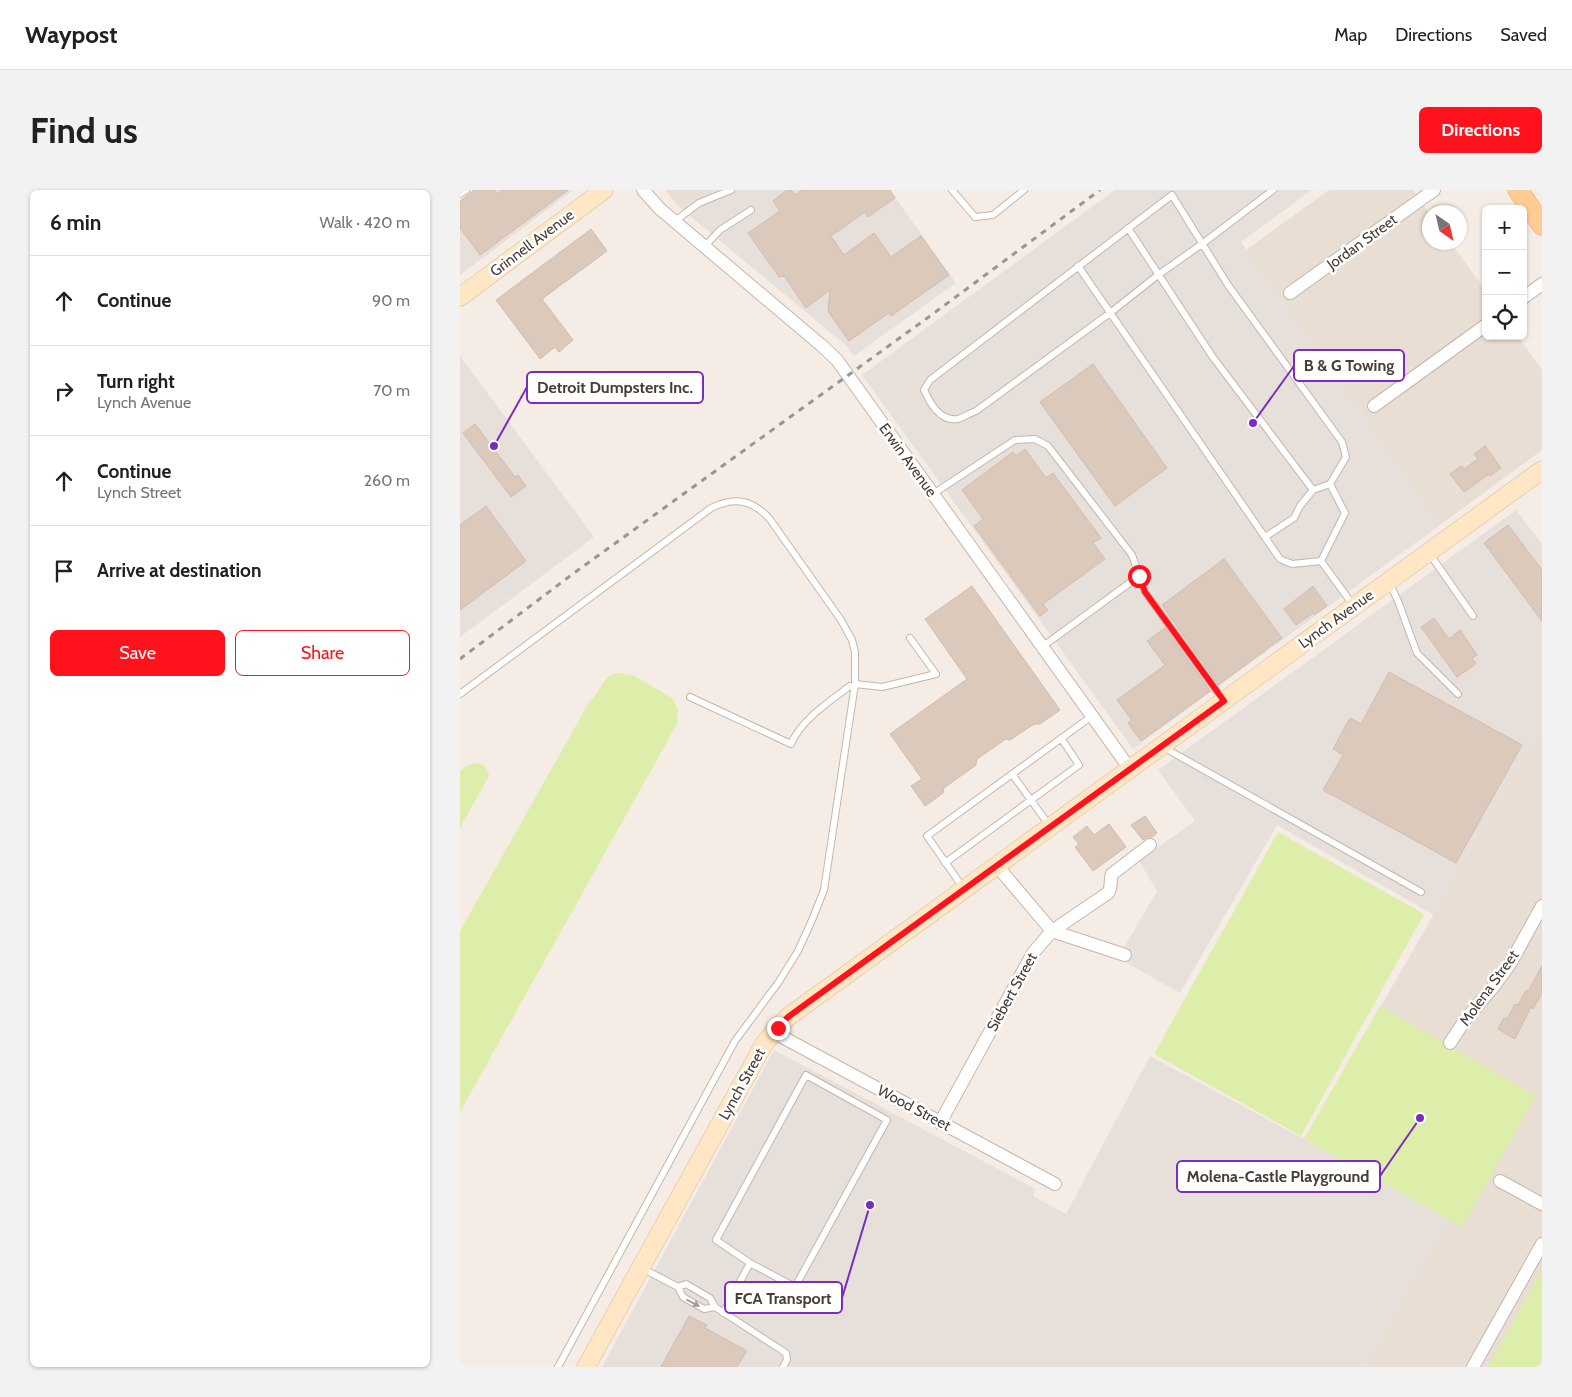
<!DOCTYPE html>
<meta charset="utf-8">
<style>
body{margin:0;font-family:Cabin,sans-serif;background:#f2f2f2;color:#202124}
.controls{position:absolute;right:15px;top:15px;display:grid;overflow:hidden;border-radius:8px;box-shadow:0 1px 4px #0004}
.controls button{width:45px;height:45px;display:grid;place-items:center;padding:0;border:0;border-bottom:1px solid #e0e0e0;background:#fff;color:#202124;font:25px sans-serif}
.compass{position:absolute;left:962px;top:15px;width:45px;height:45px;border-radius:50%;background:#fff;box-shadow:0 1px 4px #0004;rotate:146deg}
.stop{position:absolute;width:15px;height:15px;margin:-11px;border:4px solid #ff121c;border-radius:50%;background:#fff}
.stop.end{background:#ff121c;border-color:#fff;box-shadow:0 1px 5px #0008}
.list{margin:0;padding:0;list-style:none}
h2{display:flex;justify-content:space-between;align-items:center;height:65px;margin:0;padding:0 20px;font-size:21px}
h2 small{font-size:16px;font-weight:400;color:#757577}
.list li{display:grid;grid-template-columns:32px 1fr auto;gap:15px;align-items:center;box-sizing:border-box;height:90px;padding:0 20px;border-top:1px solid #e0e0e0}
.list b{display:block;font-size:19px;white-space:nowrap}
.list p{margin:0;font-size:16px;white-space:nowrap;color:#757577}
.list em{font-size:16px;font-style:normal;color:#757577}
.actions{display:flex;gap:10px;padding:15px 20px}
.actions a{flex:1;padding:11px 0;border:1px solid #ff121c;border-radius:8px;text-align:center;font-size:18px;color:#ff121c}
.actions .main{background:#ff121c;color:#fff}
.icon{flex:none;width:28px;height:28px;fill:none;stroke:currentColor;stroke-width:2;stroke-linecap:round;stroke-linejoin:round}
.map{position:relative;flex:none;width:1082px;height:1177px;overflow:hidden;border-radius:8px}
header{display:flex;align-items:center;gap:30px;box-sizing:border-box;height:70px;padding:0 25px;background:#fff;border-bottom:1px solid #e0e0e0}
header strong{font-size:24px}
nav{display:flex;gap:28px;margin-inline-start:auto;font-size:18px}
.intro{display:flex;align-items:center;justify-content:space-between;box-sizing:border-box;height:120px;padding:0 30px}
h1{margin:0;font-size:35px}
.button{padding:12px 22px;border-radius:8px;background:#ff121c;color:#fff;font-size:18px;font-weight:700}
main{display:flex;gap:30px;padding:0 30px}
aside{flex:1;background:#fff;border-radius:8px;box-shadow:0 1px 4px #0004}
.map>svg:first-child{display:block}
.residential{fill:#e9ded3}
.industrial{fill:#e7dfda}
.green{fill:#dceea9}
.building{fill:#dbc9bc;stroke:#d3bcac}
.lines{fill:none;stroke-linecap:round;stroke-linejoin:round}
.lane-casing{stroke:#c4b6aa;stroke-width:8}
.street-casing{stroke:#c4b6aa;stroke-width:14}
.secondary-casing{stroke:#ddbb92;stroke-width:19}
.primary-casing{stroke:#f1a557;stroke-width:21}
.lane{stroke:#fff;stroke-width:6}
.street{stroke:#fff;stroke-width:12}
.secondary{stroke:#ffe6c5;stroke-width:18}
.primary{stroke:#ffcc94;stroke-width:20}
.rail{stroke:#969696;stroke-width:3;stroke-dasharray:6 6;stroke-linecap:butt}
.oneway{fill:#a49e9a}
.route{stroke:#ff121c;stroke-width:6}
.labels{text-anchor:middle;stroke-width:5;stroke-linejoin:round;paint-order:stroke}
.street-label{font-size:15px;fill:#483c34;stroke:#fff}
.leader{fill:none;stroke:#7b2cbf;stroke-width:2}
.callout-dot{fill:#7b2cbf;stroke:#fff;stroke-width:2}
.callout{fill:#fff;stroke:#7b2cbf;stroke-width:2}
.callout-label{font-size:16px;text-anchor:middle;font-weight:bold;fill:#483c34}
</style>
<header>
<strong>Waypost</strong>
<nav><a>Map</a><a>Directions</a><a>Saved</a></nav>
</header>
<div class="intro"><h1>Find us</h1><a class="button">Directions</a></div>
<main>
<aside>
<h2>6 min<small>Walk · 420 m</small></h2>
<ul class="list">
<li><svg class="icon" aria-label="ahead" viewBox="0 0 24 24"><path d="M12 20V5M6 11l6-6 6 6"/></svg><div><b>Continue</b></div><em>90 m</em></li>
<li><svg class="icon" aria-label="right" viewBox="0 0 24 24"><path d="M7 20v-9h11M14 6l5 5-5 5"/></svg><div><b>Turn right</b><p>Lynch Avenue</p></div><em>70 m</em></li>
<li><svg class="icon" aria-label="ahead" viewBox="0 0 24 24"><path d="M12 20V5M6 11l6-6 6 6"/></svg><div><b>Continue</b><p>Lynch Street</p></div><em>260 m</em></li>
<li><svg class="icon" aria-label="arrive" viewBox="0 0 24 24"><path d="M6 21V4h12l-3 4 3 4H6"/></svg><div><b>Arrive at destination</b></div></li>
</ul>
<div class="actions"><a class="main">Save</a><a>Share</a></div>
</aside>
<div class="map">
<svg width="1082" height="1177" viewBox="0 0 1082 1177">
<rect width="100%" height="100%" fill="#f5ede5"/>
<path class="residential" d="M205 0H249L217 15Z
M869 0H953L969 23V52L991 53 1026 101V146H1058L1082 180V260L980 335 786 60Z
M1082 537V1177H906L987 1030 844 949Z"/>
<path class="industrial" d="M18 0H113L0 85V13Z
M249 0H430L496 93 394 166 388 157 217 15Z
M655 0H852L781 52 980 335 673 559 402 185Z
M0 166 134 347 0 447Z
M1056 320 1082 354V537L974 725 817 635 720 803 658 768 697 701 679 671 735 631 698 580Z
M314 860 576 999 573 1006 606 1024 690 866 844 949 988 1030 906 1177H142Z"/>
<path class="green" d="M158 483 173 485 212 508 218 519 217 534 0 922V741L131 509C143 501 139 488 158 483Z
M16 573C24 574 28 578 29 586L0 638V581L7 576Z
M818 642 964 724 841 946 694 864Z
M920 816 1076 906 1002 1037 844 949Z
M1082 1080V1177H1028Z"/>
<path class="building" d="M14 0H34L37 4 42 0H108L20 65 0 38V11Z
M327 0H331L335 5 342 0H430L435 8 408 27 405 22 371 46 384 65 414 43 431 67 461 46 489 85 431 126 429 123 389 151 368 121 370 100 346 118 324 86 319 87 288 43 320 21 313 11Z
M131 39 147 61 82 109 113 150 99 162 95 157 80 169 36 110Z
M633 174 707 278 655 316 580 212Z
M15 234 55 287 58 285 66 296 51 307 3 243Z
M1025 256 1041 278 1030 286 1029 284 1004 302 990 284 1001 276 1004 279 1018 269 1014 264Z
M565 259 586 288 593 283 641 348 633 353 645 369 583 414 588 420 580 426 514 336 523 329 502 300 553 262 556 266Z
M26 316 66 371 0 420V335Z
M1048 335 1082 380V431L1024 353Z
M764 369 822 448 758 495 702 415Z
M512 396 600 520 580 534H574L550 550 546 549 517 569 516 575 484 598 483 603 465 616 451 596 462 589 430 544 507 489 465 429Z
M853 396 867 416 854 425 853 423 836 435 824 419Z
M974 428 989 449 1000 440 1017 465 1012 468 1016 474 997 487 961 437Z
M705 438 750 501 681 551 668 533 672 530 657 510 705 475 687 451Z
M929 482 1062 555 996 673 863 600 883 565 873 559 890 528 901 534Z
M685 626 697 643 692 647H688L683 650 671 635Z
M649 634 666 657 633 681 615 657 619 654 613 647 627 636 634 645Z
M1082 776V803L1073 819 1071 817 1055 849 1038 839 1044 828 1047 829 1055 814 1058 815 1066 800 1068 801Z
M229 1126 247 1135 245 1138 287 1161 277 1177H201Z"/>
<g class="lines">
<g class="lane-casing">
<path id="lane" d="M492 0 515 27 533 25 564 0
M813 0 742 54 698 85 650 123 516 221C510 223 504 227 498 229 480 232 470 213 464 200L470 190 712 5 768 95 882 252 886 267 870 294 885 323 861 371
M0 4 6 0
M215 31 239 13 271 0
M668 38 752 166 853 300 870 294
M245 56 260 40 291 20
M618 76 820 369 832 374 861 371
M473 304 555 250 575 249 588 256 672 365 685 402 763 510
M805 347 834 328 840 316 853 300
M969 363 1013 426
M861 371 893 415
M929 392 938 411 957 463 998 504
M582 457 679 386
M0 504 251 318C274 307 291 309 309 328L381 430 392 450 395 462V494L390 496C370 511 341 530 331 554L230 507
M703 557 961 702
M552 584 589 635
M485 673 619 575 601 548
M504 699 467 646 632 526
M182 1078 218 1097 223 1107 244 1119 255 1117
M218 1097 226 1094 250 1108 255 1117 326 1163 327 1170 323 1177
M263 1123 290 1073 335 1097 427 930 346 885 256 1050 290 1073
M98 1177 275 851 318 793 338 761 352 730 364 700 395 494 422 497 476 484 450 448"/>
</g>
<g class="street-casing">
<path id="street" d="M183 0 200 19 361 155 377 170 670 579
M830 103 974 0
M1063 108 1082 94
M914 216 1026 135
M537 676 592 741 665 765
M313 842 595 994
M990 853 1005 830 1034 796 1050 774 1082 716
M480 933 573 763 592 741 648 703C653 696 649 690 652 684L690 655
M1040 991 1082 1014
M1013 1177 1082 1054"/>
</g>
<g class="secondary-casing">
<path id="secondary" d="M0 107 144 0
M126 1177 304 854 317 838 328 827 1082 280"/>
</g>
<g class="primary-casing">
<path id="primary" d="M1058 0 1082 35"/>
</g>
<use href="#lane" class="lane"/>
<use href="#street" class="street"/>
<use href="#secondary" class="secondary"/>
<use href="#primary" class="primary"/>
<path class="rail" d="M0 469 114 383 466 129 640 0"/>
</g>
<defs><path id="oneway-solid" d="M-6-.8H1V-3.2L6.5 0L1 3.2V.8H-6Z" transform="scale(1.25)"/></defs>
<use class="oneway" href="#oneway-solid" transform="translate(233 1113) rotate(28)"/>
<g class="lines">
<path class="route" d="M318 838 328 827 764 511 685 402 679 386"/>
</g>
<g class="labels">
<g class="street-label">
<text transform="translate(902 52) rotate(-36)" y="5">Jordan Street</text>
<text transform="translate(72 53) rotate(-37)" y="5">Grinnell Avenue</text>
<text transform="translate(448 270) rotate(54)" y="5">Erwin Avenue</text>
<text transform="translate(876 429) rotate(-36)" y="5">Lynch Avenue</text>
<text transform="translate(1029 798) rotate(-54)" y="5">Molena Street</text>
<text transform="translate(552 802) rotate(-61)" y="5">Siebert Street</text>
<text transform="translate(282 894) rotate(-61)" y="5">Lynch Street</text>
<text transform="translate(454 918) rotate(28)" y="5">Wood Street</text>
</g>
</g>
<path class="leader" d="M793 233L834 176M34 256L67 197M960 928L920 986M410 1015L382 1108"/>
<g class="callout-dot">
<circle cx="793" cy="233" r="5"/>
<circle cx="34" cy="256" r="5"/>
<circle cx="960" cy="928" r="5"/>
<circle cx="410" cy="1015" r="5"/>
</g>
<g class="callout">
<rect x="834" y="160" width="110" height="31" rx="5"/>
<rect x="67" y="182" width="176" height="31" rx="5"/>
<rect x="717" y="971" width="203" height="31" rx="5"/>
<rect x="265" y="1092" width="117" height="31" rx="5"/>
</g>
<g class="callout-label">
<text x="889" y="181">B &amp; G Towing</text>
<text x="155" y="203">Detroit Dumpsters Inc.</text>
<text x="818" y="992">Molena-Castle Playground</text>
<text x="323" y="1114">FCA Transport</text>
</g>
</svg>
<div class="controls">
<button>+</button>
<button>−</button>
<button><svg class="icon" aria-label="locate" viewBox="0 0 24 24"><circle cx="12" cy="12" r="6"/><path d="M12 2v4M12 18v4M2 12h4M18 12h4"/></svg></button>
</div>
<svg class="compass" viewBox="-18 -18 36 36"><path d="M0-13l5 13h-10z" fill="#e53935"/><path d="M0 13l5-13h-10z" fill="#757577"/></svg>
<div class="stop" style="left:679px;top:386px"></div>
<div class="stop end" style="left:318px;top:838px"></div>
</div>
</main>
